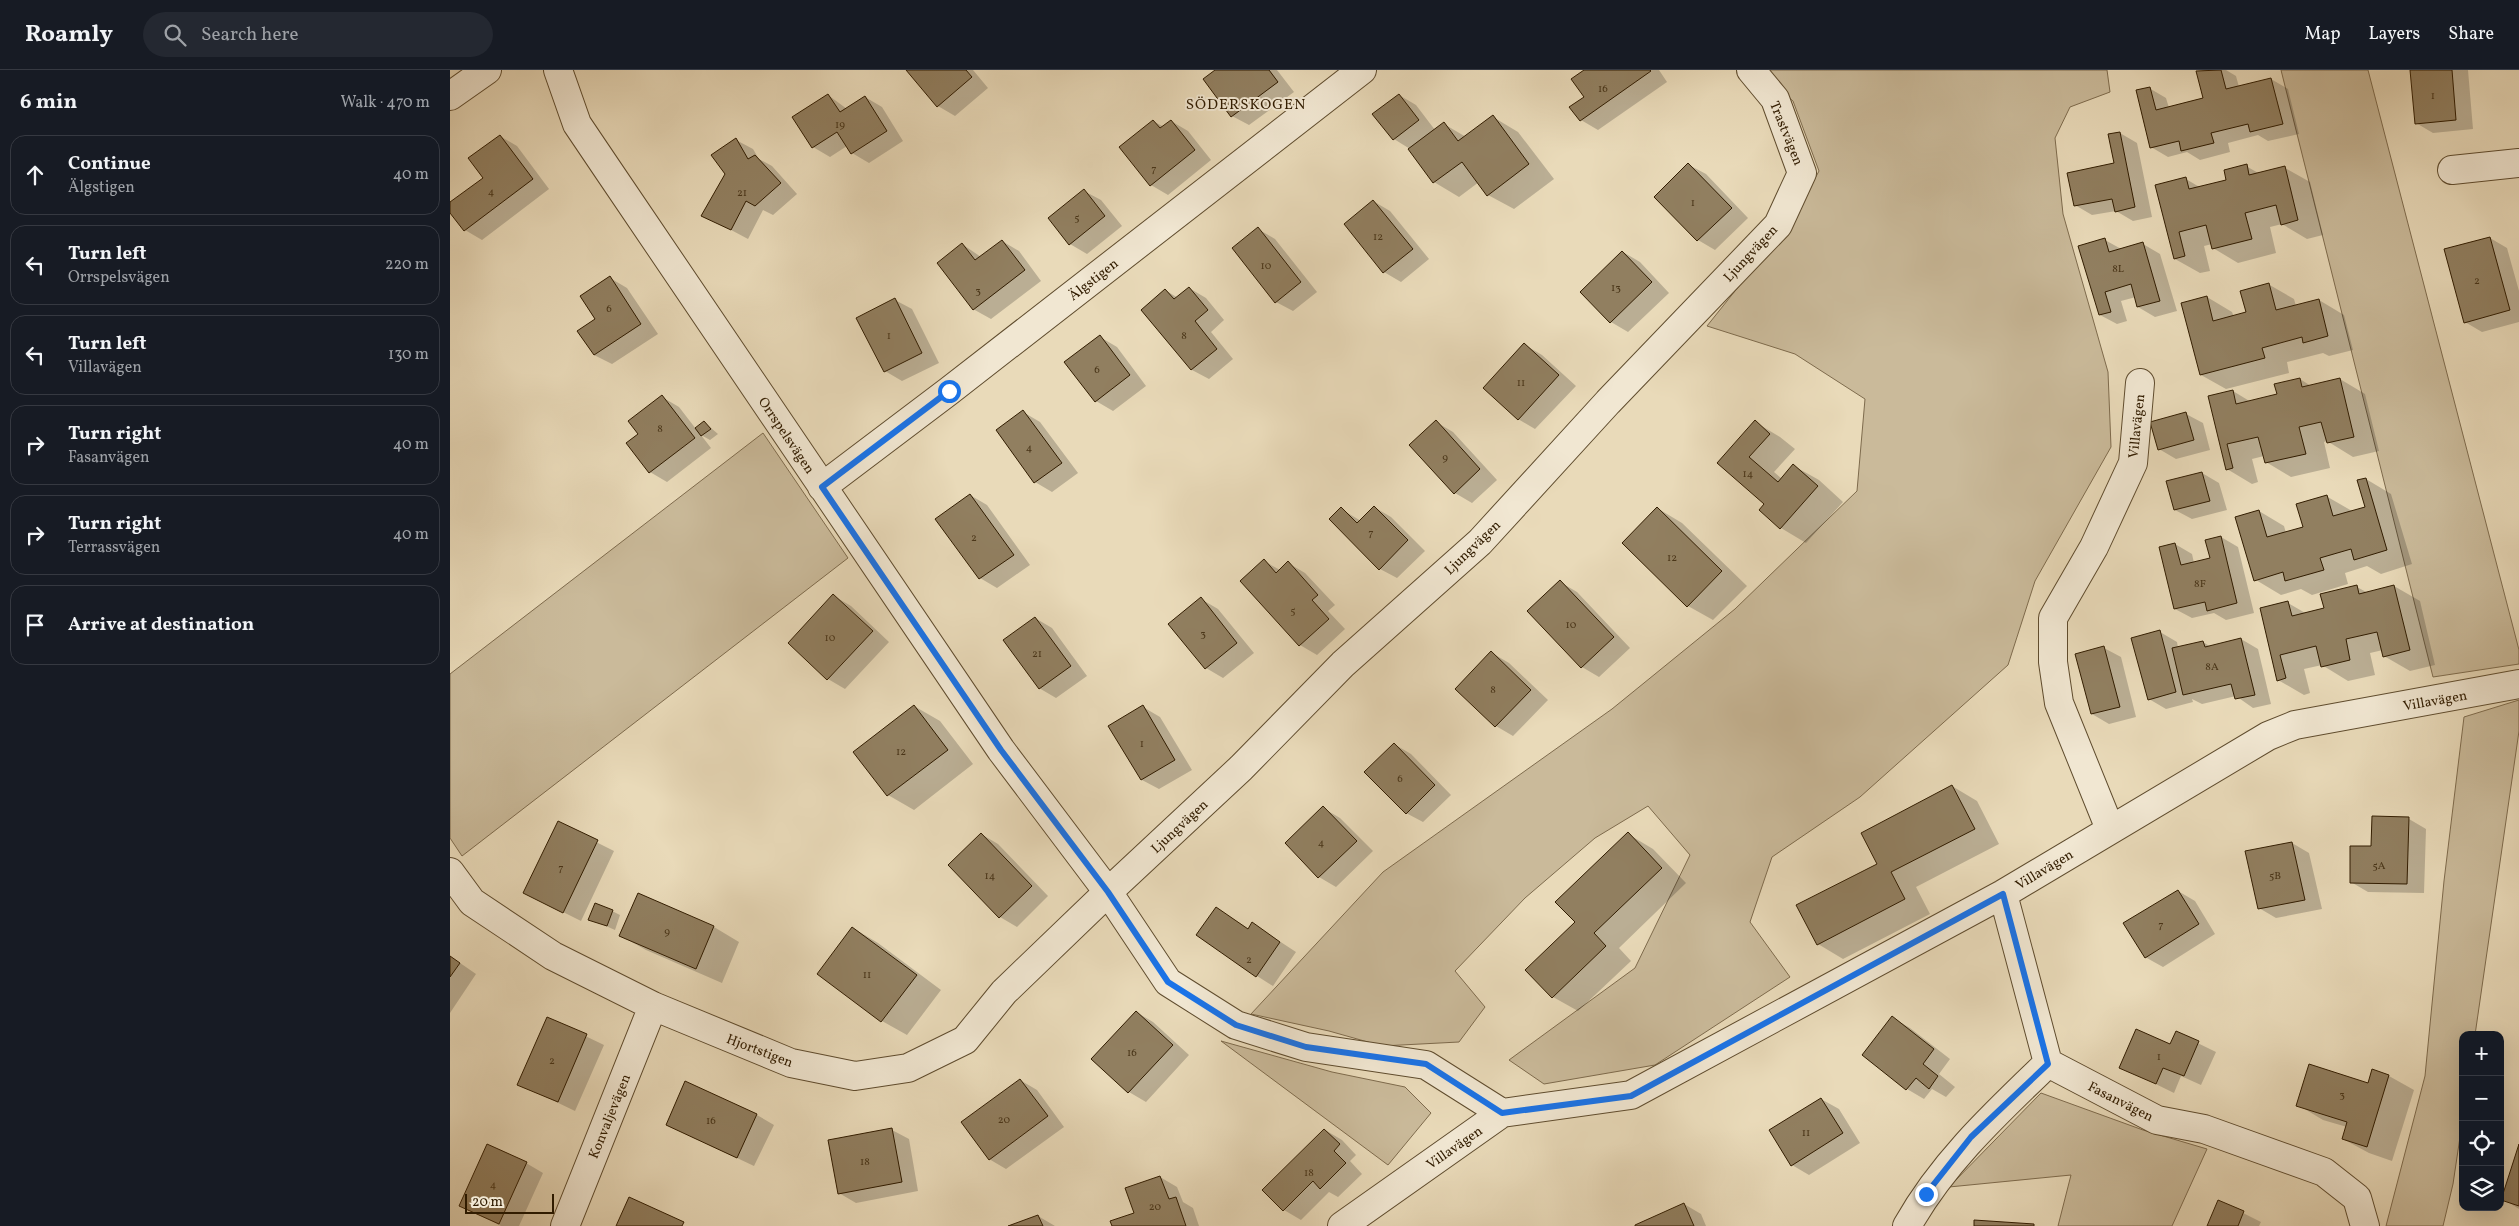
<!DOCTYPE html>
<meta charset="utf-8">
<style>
body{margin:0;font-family:Vollkorn,serif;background:#242831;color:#f1f3f6}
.controls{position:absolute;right:15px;bottom:15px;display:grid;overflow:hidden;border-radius:10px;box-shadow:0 5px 20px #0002}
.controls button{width:45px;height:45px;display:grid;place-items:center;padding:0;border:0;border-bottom:1px solid #363941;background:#171b24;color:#f1f3f6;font:25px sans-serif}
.scale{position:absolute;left:15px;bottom:12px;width:89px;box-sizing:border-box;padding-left:5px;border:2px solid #311c00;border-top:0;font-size:14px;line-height:18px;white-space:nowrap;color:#311c00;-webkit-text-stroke:4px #f1e7d2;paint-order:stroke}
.stop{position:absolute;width:15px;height:15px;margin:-11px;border:4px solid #1a73e8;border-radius:50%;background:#fff}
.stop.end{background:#1a73e8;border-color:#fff;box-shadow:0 1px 5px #0008}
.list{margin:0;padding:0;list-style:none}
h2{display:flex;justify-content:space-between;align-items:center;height:65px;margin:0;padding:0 20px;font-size:21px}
h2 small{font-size:16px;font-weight:400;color:#9ea1a6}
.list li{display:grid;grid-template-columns:32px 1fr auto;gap:15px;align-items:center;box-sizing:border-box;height:80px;margin:0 10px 10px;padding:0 10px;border:1px solid #363941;border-radius:15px}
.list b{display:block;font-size:19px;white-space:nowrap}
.list p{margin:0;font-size:16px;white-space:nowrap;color:#9ea1a6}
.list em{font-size:16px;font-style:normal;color:#9ea1a6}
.icon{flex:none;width:28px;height:28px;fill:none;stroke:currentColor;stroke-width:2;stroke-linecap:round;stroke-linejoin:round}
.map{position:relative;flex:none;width:2069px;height:1156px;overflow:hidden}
header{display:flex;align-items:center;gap:30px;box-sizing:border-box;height:70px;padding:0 25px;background:#171b24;border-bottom:1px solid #363941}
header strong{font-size:24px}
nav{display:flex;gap:28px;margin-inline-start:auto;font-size:18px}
.search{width:350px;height:45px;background:#242831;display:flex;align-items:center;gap:12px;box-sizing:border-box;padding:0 18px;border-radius:28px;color:#9ea1a6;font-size:19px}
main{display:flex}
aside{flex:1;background:#171b24}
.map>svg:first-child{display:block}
.green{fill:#caba9a;stroke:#7e6b4d}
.shadow{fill:#0003}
.building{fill:#917f60;stroke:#311c00}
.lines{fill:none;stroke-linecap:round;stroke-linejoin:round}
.minor-casing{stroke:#5f4c2e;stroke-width:30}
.minor{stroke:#f1e7d2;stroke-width:28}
.route{stroke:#1a73e8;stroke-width:6}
.labels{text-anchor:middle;stroke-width:4;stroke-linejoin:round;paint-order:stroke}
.number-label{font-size:11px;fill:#493518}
.street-label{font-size:14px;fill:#311c00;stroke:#f1e7d2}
.neighbourhood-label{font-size:15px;letter-spacing:1px;fill:#311c00;stroke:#f1e7d2}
</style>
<header>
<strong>Roamly</strong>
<div class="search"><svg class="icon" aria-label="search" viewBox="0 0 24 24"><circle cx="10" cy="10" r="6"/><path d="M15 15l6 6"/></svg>Search here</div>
<nav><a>Map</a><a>Layers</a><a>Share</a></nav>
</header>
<main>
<aside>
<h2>6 min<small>Walk · 470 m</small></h2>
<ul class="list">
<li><svg class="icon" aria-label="ahead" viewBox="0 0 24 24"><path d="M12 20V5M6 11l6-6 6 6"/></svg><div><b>Continue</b><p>Älgstigen</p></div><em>40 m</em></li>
<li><svg class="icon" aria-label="left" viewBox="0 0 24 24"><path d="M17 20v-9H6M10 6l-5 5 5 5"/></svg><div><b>Turn left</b><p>Orrspelsvägen</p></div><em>220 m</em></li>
<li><svg class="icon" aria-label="left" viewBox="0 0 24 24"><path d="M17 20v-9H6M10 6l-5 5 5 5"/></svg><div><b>Turn left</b><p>Villavägen</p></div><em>130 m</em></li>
<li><svg class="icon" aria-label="right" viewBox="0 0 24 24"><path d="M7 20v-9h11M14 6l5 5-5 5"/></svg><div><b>Turn right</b><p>Fasanvägen</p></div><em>40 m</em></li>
<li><svg class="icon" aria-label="right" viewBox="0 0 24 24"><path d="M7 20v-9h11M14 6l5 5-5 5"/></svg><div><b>Turn right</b><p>Terrassvägen</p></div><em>40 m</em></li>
<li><svg class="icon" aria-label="arrive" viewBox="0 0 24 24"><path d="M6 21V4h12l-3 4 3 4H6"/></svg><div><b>Arrive at destination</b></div></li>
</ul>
</aside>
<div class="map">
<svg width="2069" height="1156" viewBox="0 0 2069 1156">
<rect width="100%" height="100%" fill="#e9dab9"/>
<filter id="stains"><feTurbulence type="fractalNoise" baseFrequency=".004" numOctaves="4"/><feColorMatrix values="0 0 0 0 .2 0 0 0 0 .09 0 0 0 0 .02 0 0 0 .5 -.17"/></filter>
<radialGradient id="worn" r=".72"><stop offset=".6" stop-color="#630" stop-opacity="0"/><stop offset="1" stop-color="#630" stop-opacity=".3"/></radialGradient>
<path class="green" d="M1306 0H1657L1660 22 1620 37 1605 68 1613 144 1658 302 1661 377 1585 511 1558 595 1410 727 1322 787 1300 852 1340 907 1205 995 1094 1014 1059 990 1185 898 1240 785 1198 736 1145 768 1075 828 1005 901 1035 937 1009 972 932 976 879 961 801 944 933 802 1162 639 1285 539 1407 421 1415 329 1345 284 1257 256 1345 146 1369 101 1343 31Z
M1831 0H1918L2069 580V594L1983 607Z
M313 363 398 488 12 786 0 768V604Z
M2069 630V661L2025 965H2013V1047L2003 1114 1993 1156H1936L1975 1006 1994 811 2014 647Z
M771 971 882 1002 955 1017 981 1043 938 1095Z
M1591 1023 1693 1060 1757 1079 1722 1156H1608L1621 1105 1499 1117Z"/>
<path class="shadow" d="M457 0H523L538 18 505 46 488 36Z
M767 0H827L844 22 799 55 782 46Z
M1136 0H1209L1217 12 1148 60 1131 50 1136 27Z
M1754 0H1776L1786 6 1789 17 1821 9 1838 19 1849 64 1818 71 1808 65 1778 73 1780 82 1750 90 1737 82 1718 87 1701 77 1699 18 1716 28 1719 38 1755 29 1748 2Z
M1961 0H2018L2023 59 1983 63 1966 53Z
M378 25 397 39 415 27 432 37 453 71 419 93 402 83 397 76 380 87 363 77Z
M949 25 966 35 985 60 994 54 1016 67 1043 47 1068 62 1104 109 1064 139 1038 125 1029 112 1009 127 984 112 960 79 944 69Z
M703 51 714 57 721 51 738 61 761 90 718 125 701 115Z
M1670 63 1687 73 1702 147 1683 151 1666 141 1642 145 1625 135 1665 94Z
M50 66 67 76 99 119 32 170 15 160 0 141V134L34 108Z
M286 70 303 79 309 89 322 96 347 124 323 145 313 140 298 169 253 145 276 104Z
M1239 95 1256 104 1298 148 1265 180 1248 170Z
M1796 96 1810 104 1835 98 1860 112 1873 165 1857 169 1832 154 1820 157 1826 183 1788 193 1763 178 1762 174 1754 176 1760 201 1750 203 1725 189 1736 109 1751 118 1778 111Z
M634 121 651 130 672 156 637 184 620 174Z
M923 131 940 141 979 189 951 212 934 202Z
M808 159 825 169 867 222 843 241 826 232Z
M2040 168 2057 178 2069 221V252L2032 262 2015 252Z
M1655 170 1673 180 1693 174 1710 184 1727 241 1705 247 1688 237 1686 227 1671 231 1677 251 1667 254 1650 245Z
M552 171 569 181 591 211 541 249 523 239 512 174 531 187Z
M1173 182 1190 192 1219 223 1178 262 1161 252 1132 222Z
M160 208 177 218 208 264 162 294 144 285 146 250Z
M1818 214 1844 229 1846 236 1869 230 1894 245 1903 280 1879 286 1873 283 1837 292 1839 303 1776 319 1751 305 1757 227 1782 242 1784 247 1797 243Z
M739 218 756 228 774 250 761 262 783 289 759 309 742 300 715 220 728 228Z
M445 230 462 239 489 293 452 311 435 301Z
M650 267 667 277 696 316 663 341 646 331Z
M1075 275 1092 285 1126 316 1085 359 1068 349Z
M1850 309 1861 316 1890 309 1915 324 1929 381 1903 387 1877 371 1874 372 1880 398 1841 407 1816 392 1814 386 1802 389 1808 412 1802 414 1777 399 1760 326 1783 321 1801 332 1828 325Z
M212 327 229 337 246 359 254 352 268 364 260 370 251 365 261 378 217 412 200 402 190 364Z
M573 342 590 352 628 403 602 422 585 412Z
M1736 344 1753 353 1760 380 1726 389 1709 379Z
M986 352 1003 362 1047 410 1022 433 1005 423Z
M1305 352 1330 367 1345 379 1324 402 1332 409 1344 396 1369 410 1393 432 1356 473 1331 458 1311 440 1315 434 1269 393Z
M1752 403 1769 413 1777 440 1742 449 1725 440Z
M1916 409 1941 424 1962 494 1931 504 1917 496 1895 503 1898 514 1862 525 1851 519 1831 525 1806 510 1809 441 1834 456 1836 463 1854 458 1876 426 1902 441 1916 438Z
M520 425 537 435 580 495 547 518 530 508Z
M924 437 941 447 975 481 947 508 930 499 891 439 911 451Z
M1207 438 1232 453 1297 516 1263 550 1238 536Z
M1771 467 1788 477 1804 543 1776 550 1764 543 1742 548 1725 539V474L1742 484 1744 493 1761 489Z
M814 491 830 500 838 493 855 503 885 535 878 541 895 559 867 585 850 575Z
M1110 512 1127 522 1180 578 1149 607 1132 597 1079 541Z
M1944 516 1970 531 1985 595 1960 601 1934 586 1933 580 1920 583 1925 605 1898 611 1872 595 1854 599 1860 623 1854 625 1828 610 1812 539 1838 533 1857 544 1875 539 1907 517 1918 523Z
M384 526 401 536 439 572 395 619 378 609 340 573Z
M751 529 768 539 804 583 773 608 756 598Z
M585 548 602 558 637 606 606 628 589 618Z
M1710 562 1727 572 1728 578 1753 572 1761 577 1791 569 1808 579 1821 634 1803 638 1786 626 1752 634 1742 629 1743 632 1716 639 1699 629Z
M1654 578 1671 587 1686 647 1659 654 1642 644Z
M1042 583 1059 593 1098 630 1063 666 1046 656 1007 619Z
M464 636 490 651 523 694 464 740 438 725 405 682Z
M693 637 710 647 742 700 709 719 692 710Z
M944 674 961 684 1001 725 973 752 956 743Z
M1502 716 1527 731 1549 774 1466 817 1480 844 1393 889 1368 874 1428 794Z
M873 738 890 748 923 781 886 817 869 807Z
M1959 749 1976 759 1974 823 1918 822 1901 812 1922 778Z
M108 753 164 781 131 851 75 823Z
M531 764 548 774 598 826 567 857 550 847Z
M1178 764 1203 779 1236 813 1169 878 1181 891 1128 941 1103 927 1126 852Z
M1842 773 1859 783 1872 839 1826 848 1809 838Z
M1728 821 1745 831 1765 864 1713 897 1695 887Z
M188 824 264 857 289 872 272 913 196 880 171 866Z
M766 838 799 859 803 854 846 882 823 916 807 906Z
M162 841 170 845 165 860 140 849Z
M403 858 428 873 491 920 457 965 432 951 369 904Z
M0 886 26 904 0 943Z
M686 942 703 952 739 985 696 1032 679 1022 642 989Z
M98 948 154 975 125 1041 69 1014Z
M1443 948 1460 958 1500 989 1489 1004 1505 1017 1496 1027 1482 1019 1474 1029 1457 1019Z
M1727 963 1766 982 1751 1015 1731 1006 1724 1023 1671 997 1721 976Z
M1923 1001 1939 1006 1964 1020 1942 1091 1919 1083 1893 1069 1897 1057 1873 1050 1848 1035 1918 1014Z
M570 1010 587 1020 614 1057 556 1099 539 1089Z
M1371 1029 1389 1039 1410 1073 1359 1105 1342 1095Z
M307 1045 324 1055 304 1096 217 1055Z
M442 1060 459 1069 468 1121 406 1133 389 1123Z
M875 1060 892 1070 906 1085 900 1091 912 1104 888 1127 879 1122 851 1150 834 1140Z
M2069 1078V1139L2053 1129Z
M76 1093 93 1103 69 1156H51L11 1136Z
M710 1107 727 1117 733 1132 743 1138 749 1156H663L685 1144Z
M1769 1131 1811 1152 1809 1156H1759Z
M1234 1134 1251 1144 1256 1156H1187Z
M588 1146 605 1156H561Z"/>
<path class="building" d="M456 0H516L522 7 487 37Z
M765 0H819L828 12 781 47 753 9Z
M1134 0H1200L1201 1 1130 51 1119 37 1134 27 1121 9Z
M1771 0 1776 19 1821 8 1833 54 1800 62 1798 54 1761 63 1764 73 1731 81 1729 71 1700 78 1686 20 1700 17 1706 40 1753 28 1746 1Z
M1960 0H2002L2006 50 1965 54Z
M378 24 390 42 415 26 437 61 401 84 387 62 362 78 342 47Z
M949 24 969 50 943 70 922 44Z
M1043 45 1079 94 1037 126 1012 92 983 113 958 79 994 52 1008 71Z
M703 50 710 58 721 50 745 80 700 116 669 77Z
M1670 62 1685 137 1665 142 1662 129 1624 136 1617 103 1664 93 1658 64Z
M50 65 83 109 14 161 0 143V132L33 108 18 88Z
M286 68 298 89 305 85 331 113 305 136 296 131 281 160 251 146 275 104 261 85Z
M1238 93 1282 138 1247 171 1204 127Z
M1797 94 1799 105 1835 96 1848 150 1831 155 1826 135 1795 143 1802 169 1762 179 1756 155 1729 162 1735 186 1724 189 1705 115 1736 107 1739 119 1776 110 1774 100Z
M634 119 655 146 619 175 598 148Z
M923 130 963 179 933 203 894 154Z
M808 157 851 212 825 233 782 178Z
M2040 167 2060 240 2014 253 1994 179Z
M1655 168 1659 182 1693 172 1710 231 1687 237 1681 214 1655 222 1661 242 1649 245 1628 176Z
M552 170 575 200 523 240 487 193 512 173 525 190Z
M1172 181 1202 212 1160 253 1130 222Z
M160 206 191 254 144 285 127 261 145 249 130 226Z
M1819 213 1826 240 1869 229 1878 266 1853 273 1852 267 1812 278 1815 288 1750 305 1731 233 1757 226 1763 251 1796 242 1790 221Z
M739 217 758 240 745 251 767 279 741 300 691 240 715 219 724 229Z
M445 228 472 283 434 302 406 248Z
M650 265 680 305 645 332 614 292Z
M1074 273 1109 305 1068 350 1033 318Z
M1850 308 1852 317 1890 308 1904 367 1877 373 1871 352 1849 357 1856 384 1815 393 1808 367 1777 374 1783 398 1776 400 1758 326 1783 320 1786 334 1827 324 1824 314Z
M212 325 245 368 199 403 176 373 188 364 178 351Z
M573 340 612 393 584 413 546 360Z
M1736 342 1744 370 1708 380 1700 352Z
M986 350 1030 399 1004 424 959 375Z
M1305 350 1320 364 1299 387 1328 412 1343 394 1368 416 1330 459 1309 440 1314 434 1267 393Z
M254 351 261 359 251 366 245 358Z
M1752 402 1760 431 1724 440 1716 411Z
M1916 408 1937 480 1904 490 1901 479 1870 488 1874 500 1835 511 1833 502 1804 511 1785 447 1809 440 1817 467 1853 457 1846 434 1877 425 1883 446 1915 437 1907 410Z
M520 424 564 485 529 509 485 449Z
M924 436 958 470 929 500 879 449 891 437 907 453Z
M1207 437 1272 501 1237 537 1172 473Z
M1771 466 1787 533 1757 541 1755 532 1724 539 1709 477 1725 473 1731 495 1760 488 1755 470Z
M814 489 826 503 838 491 868 525 862 530 879 549 849 576 790 511Z
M1110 510 1164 567 1131 598 1077 541Z
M1907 515 1909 524 1944 515 1960 580 1933 587 1927 562 1896 569 1900 590 1871 597 1866 576 1830 585 1836 608 1827 611 1810 538 1838 531 1842 546 1874 538 1870 524Z
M383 524 423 561 377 610 338 573Z
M751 527 787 573 755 599 718 554Z
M585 547 621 596 589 619 553 570Z
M1710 560 1726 622 1698 630 1681 568Z
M1791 568 1805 625 1785 629 1781 614 1733 625 1722 578 1753 571 1755 577Z
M1654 576 1670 637 1641 644 1625 584Z
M1041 581 1081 620 1045 657 1005 619Z
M464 635 498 680 437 726 403 682Z
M693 635 725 690 691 710 658 656Z
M944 673 985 715 956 744 914 702Z
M1502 715 1525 759 1441 802 1455 829 1367 875 1346 835 1427 794 1411 763Z
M873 736 907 771 868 808 835 773Z
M1922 746 1959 747 1957 814 1900 813V776H1921Z
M108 751 148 770 113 843 73 823Z
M1178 762 1212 798 1144 863 1156 876 1102 928 1075 900 1125 852 1105 832Z
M531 763 582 816 549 848 498 795Z
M1842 772 1855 830 1808 839 1795 781Z
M1728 820 1749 854 1695 888 1673 853Z
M188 823 264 856 246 899 169 866Z
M145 833 163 840 157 856 138 850Z
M766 837 798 859 802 852 830 872 806 907 746 865Z
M402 857 467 905 431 952 367 904Z
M0 886 10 893 0 907Z
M686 941 723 975 678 1023 641 989Z
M1442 946 1484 979 1473 994 1488 1006 1479 1019 1466 1008 1456 1020 1412 985Z
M97 947 137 964 108 1032 67 1015Z
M1686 959 1720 974 1726 961 1749 971 1734 1006 1713 998 1706 1014 1669 998Z
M1859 994 1918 1013 1922 999 1939 1005 1917 1077 1892 1069 1897 1052 1846 1036Z
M570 1009 598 1046 539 1090 511 1052Z
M235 1011 307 1044 287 1088 216 1055Z
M1371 1028 1393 1063 1341 1096 1319 1060Z
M442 1058 452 1112 388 1124 378 1070Z
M874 1059 890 1074 884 1081 896 1093 870 1119 863 1111 833 1141 812 1120Z
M37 1074 77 1092 49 1154 9 1136Z
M2069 1074V1136L2051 1130Z
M710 1106 719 1129 726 1127 736 1156H662L660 1151 684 1143 675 1118Z
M179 1127 234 1152 232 1156H166Z
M1768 1130 1794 1141 1788 1156H1757Z
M1234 1133 1244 1156H1185V1155Z
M588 1145 593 1156H558Z
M1524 1150 1584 1154V1156H1524Z"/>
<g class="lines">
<g class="minor-casing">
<path id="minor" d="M108 0 127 54 156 97 551 680 658 822 718 912 786 955 856 977 976 995 1052 1043
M0 26 37 0
M2002 100 2069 93
M372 417 499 321 912 0
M1660 759 1609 633 1603 592V548L1644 477 1683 393 1690 313
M0 802 22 832 103 886 203 936 341 993 405 1006 458 998 515 970 554 922 658 822 791 698 893 594 1030 472 1158 332 1328 155 1352 103 1325 29 1301 0
M1553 824 1598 993 1707 1050 1754 1059 1874 1102 1907 1128 1915 1156
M115 1156 203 936
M892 1156 1052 1043 1181 1025 1553 824 1818 666 1845 655 2069 614
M1457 1156C1493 1092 1545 1044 1598 993"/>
</g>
<use href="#minor" class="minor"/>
</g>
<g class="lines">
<path class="route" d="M499 321 372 417 551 680 658 822 718 912 786 955 856 977 976 994 1052 1043 1181 1026 1553 824 1598 994 1521 1067 1476 1124"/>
</g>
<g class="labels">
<g class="number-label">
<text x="1153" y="22">16</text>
<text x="1983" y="29">1</text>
<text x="390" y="58">19</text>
<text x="704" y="102">7</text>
<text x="41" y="125">4</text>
<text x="292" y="126">21</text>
<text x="1243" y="136">1</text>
<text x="627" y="151">5</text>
<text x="928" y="170">12</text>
<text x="816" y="199">10</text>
<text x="1668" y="202">8L</text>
<text x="2027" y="214">2</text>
<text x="1166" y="221">13</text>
<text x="528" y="224">3</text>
<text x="159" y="242">6</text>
<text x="439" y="269">1</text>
<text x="734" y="269">8</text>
<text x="647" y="303">6</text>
<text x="1071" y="316">11</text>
<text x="210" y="362">8</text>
<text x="579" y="381">4</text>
<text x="995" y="391">9</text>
<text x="1298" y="407">14</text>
<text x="921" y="466">7</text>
<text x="524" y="471">2</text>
<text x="1222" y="491">12</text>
<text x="1750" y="517">8F</text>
<text x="843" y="544">5</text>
<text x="1121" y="558">10</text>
<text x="753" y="567">3</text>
<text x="380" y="571">10</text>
<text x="587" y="587">21</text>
<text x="1762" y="600">8A</text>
<text x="1043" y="623">8</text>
<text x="692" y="677">1</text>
<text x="451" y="685">12</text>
<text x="950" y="712">6</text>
<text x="871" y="776">4</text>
<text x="1929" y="799">5A</text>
<text x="111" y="801">7</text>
<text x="540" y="809">14</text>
<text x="1825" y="809">5B</text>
<text x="1711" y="858">7</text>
<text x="217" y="865">9</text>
<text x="799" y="893">2</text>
<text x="417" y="908">11</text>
<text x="682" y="986">16</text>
<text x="1709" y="990">1</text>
<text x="102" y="994">2</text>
<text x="1892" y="1028">3</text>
<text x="554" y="1053">20</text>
<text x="261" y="1054">16</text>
<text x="1356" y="1066">11</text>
<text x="415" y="1095">18</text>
<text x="859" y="1106">18</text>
<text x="43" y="1118">4</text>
<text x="705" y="1140">20</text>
</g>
<g class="street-label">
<text transform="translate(1337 63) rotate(68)" y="5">Trastvägen</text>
<text transform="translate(1300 183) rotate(-47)" y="5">Ljungvägen</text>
<text transform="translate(643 209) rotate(-38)" y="5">Älgstigen</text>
<text transform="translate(1686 356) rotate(-84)" y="5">Villavägen</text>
<text transform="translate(337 365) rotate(56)" y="5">Orrspelsvägen</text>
<text transform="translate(1022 477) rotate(-44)" y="5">Ljungvägen</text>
<text transform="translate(1985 630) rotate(-10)" y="5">Villavägen</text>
<text transform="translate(729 756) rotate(-43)" y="5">Ljungvägen</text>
<text transform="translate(1594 799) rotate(-31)" y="5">Villavägen</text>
<text transform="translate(310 980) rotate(21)" y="5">Hjortstigen</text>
<text transform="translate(1671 1031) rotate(27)" y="5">Fasanvägen</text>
<text transform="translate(159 1046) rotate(-68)" y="5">Konvaljevägen</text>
<text transform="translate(1004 1077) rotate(-35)" y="5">Villavägen</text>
</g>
<g class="neighbourhood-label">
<text x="796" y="39">SÖDERSKOGEN</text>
</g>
</g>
<rect width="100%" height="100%" filter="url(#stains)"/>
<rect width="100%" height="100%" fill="url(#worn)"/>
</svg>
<div class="controls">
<button>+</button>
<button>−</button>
<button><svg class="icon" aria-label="locate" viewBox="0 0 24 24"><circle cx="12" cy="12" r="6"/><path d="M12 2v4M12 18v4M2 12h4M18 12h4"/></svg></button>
<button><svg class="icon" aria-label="layers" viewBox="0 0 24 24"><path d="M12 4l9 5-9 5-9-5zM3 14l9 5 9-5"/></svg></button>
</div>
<div class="scale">20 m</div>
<div class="stop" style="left:499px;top:321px"></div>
<div class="stop end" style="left:1476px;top:1124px"></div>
</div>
</main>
